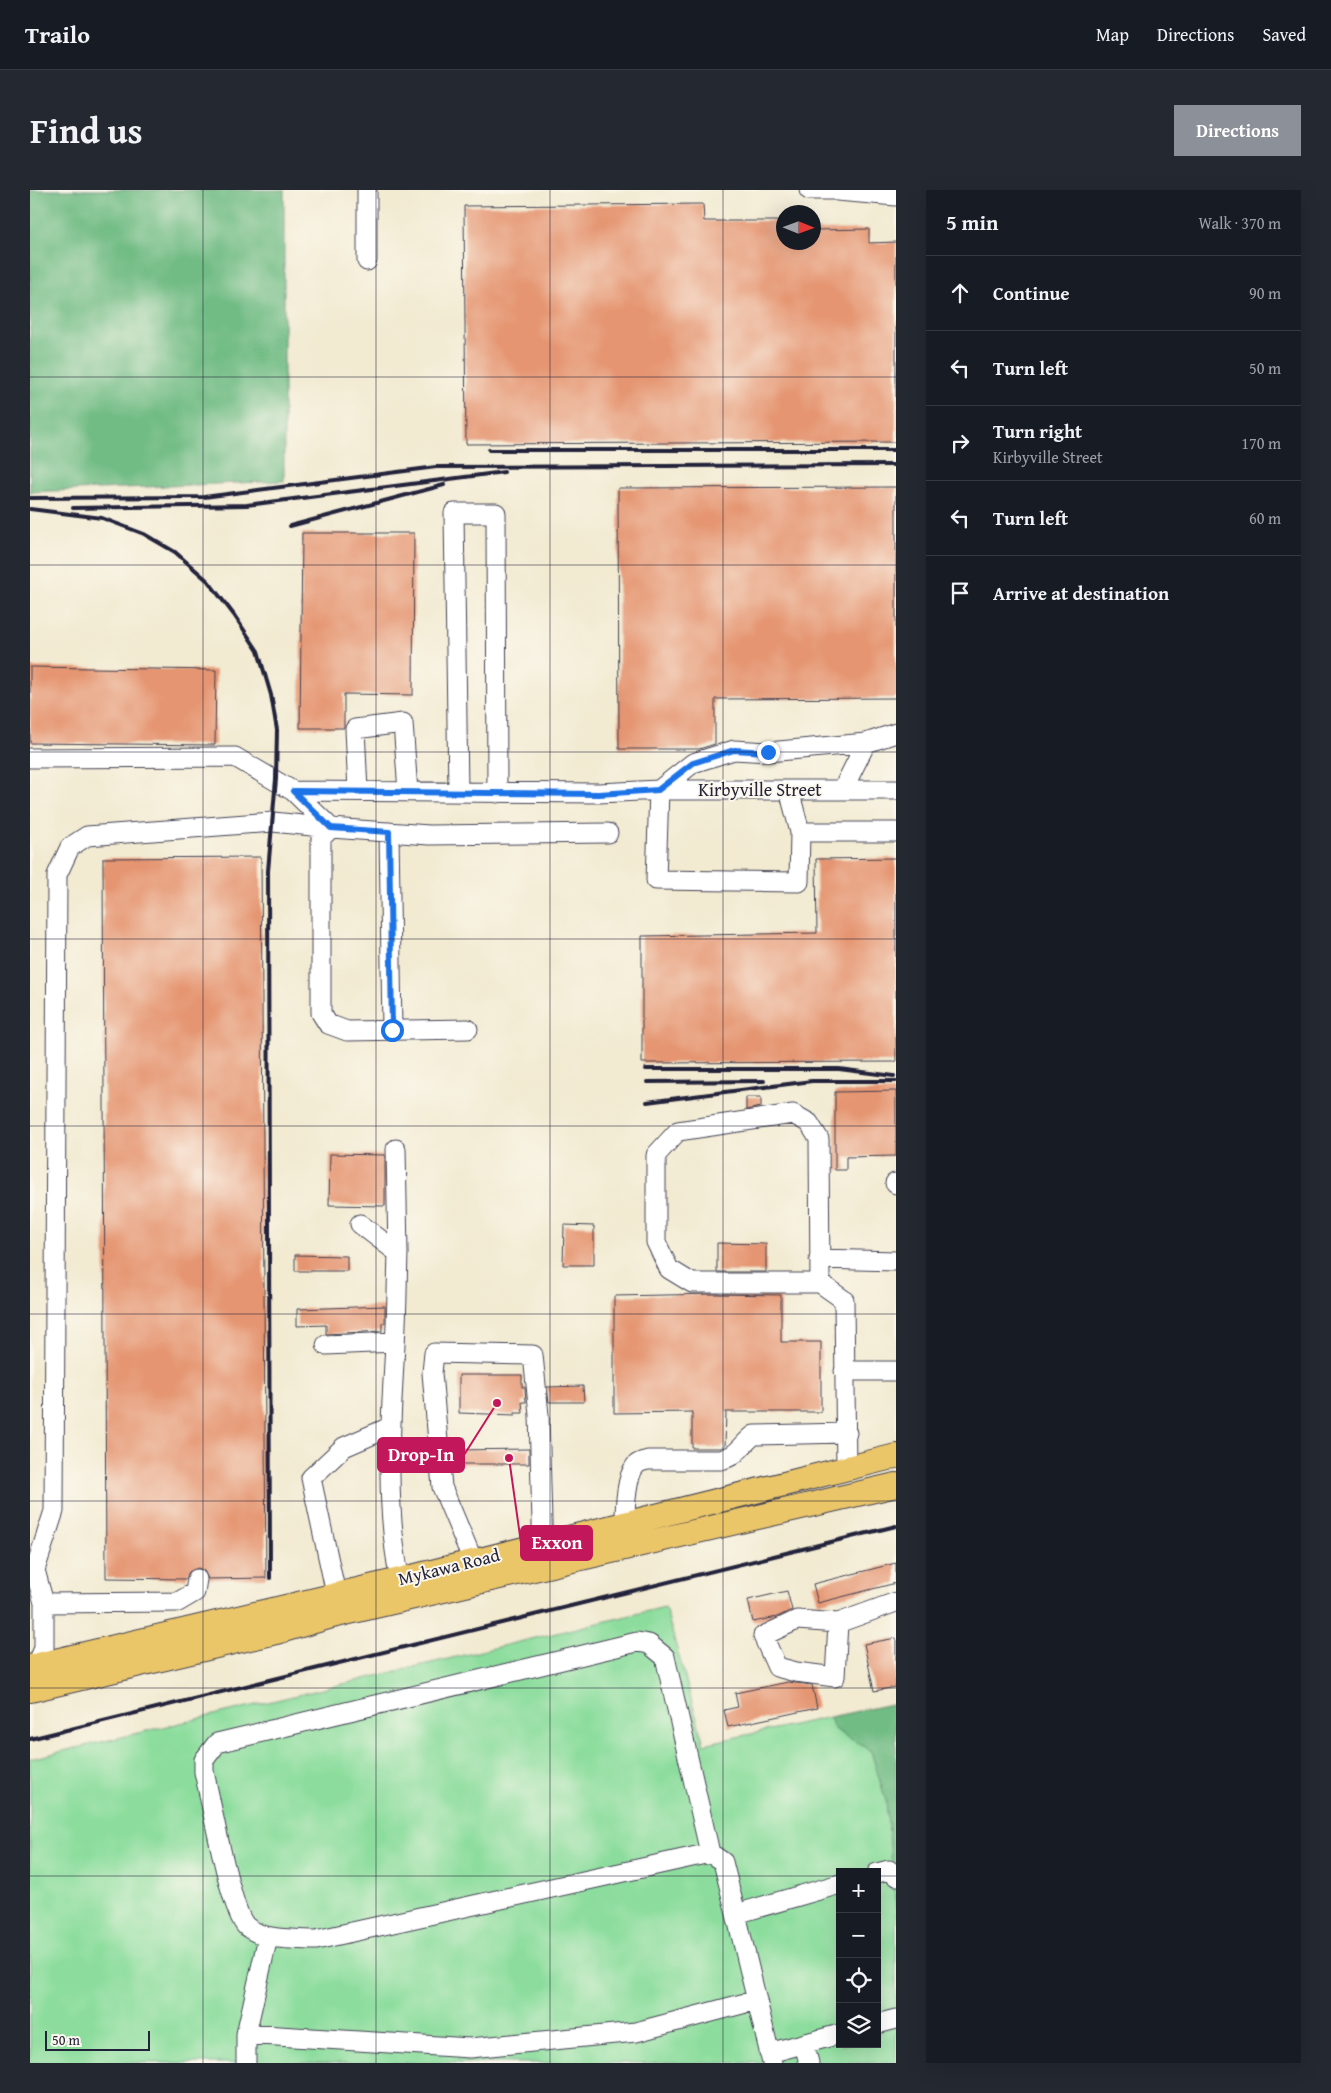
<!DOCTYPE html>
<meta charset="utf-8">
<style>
body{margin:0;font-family:"Gentium Book Plus",serif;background:#242831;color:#f1f3f6}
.controls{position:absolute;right:15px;bottom:15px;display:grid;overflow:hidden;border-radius:0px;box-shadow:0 5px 20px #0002}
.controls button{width:45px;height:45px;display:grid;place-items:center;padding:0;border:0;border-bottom:1px solid #363941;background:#171b24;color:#f1f3f6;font:25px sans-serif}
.compass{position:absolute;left:746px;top:15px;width:45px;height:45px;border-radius:50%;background:#171b24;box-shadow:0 5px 20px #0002;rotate:91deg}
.scale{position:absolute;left:15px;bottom:12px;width:105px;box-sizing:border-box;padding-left:5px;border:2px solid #22223b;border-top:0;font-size:14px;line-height:18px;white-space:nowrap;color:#22223b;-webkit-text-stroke:4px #fbf7ec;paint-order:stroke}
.stop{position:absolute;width:15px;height:15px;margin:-11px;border:4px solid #1a73e8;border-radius:50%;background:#fff}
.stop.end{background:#1a73e8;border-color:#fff;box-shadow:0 1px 5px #0008}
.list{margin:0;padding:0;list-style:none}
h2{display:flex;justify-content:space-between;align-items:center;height:65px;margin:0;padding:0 20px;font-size:21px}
h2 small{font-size:16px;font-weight:400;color:#9ea1a6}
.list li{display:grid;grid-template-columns:32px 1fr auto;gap:15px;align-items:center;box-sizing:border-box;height:75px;padding:0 20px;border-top:1px solid #363941}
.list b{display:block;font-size:19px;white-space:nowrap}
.list p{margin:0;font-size:16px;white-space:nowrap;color:#9ea1a6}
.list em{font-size:16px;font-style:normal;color:#9ea1a6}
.icon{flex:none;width:28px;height:28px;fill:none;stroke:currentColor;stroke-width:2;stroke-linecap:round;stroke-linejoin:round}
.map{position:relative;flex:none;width:866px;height:1873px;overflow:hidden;border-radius:0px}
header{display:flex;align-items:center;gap:30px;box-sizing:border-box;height:70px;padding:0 25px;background:#171b24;border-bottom:1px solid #363941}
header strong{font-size:24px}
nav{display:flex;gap:28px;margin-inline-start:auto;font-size:18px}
.intro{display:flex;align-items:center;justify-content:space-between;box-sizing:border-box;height:120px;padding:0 30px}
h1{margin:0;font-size:35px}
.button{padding:12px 22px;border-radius:0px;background:#8c9099;color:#fff;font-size:18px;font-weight:700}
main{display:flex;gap:30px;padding:0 30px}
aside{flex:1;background:#171b24;border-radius:0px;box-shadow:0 5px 20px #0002}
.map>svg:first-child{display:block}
.green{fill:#8cdd9d;stroke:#57806c;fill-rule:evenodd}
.forest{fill:#71bc84;stroke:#4a6f60}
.building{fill:#e59571}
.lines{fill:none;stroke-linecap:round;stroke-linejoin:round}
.minor-casing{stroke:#414052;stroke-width:21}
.major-casing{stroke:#414052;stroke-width:26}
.minor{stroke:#fff;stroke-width:19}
.major{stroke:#ebc669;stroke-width:24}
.rail{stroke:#22223b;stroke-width:4}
.route{stroke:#1a73e8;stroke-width:6}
.grid{fill:none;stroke:#22223b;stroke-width:1;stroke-opacity:0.55}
.labels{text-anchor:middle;stroke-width:4;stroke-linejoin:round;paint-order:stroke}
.street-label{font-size:18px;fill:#22223b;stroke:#fbf7ec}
.leader{fill:none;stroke:#c2185b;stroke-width:2}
.callout-dot{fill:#c2185b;stroke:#fbf7ec;stroke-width:2}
.callout{fill:#c2185b;stroke:#c2185b;stroke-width:2}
.callout-label{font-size:19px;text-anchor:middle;font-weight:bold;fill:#fff}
</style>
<header>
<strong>Trailo</strong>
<nav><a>Map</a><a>Directions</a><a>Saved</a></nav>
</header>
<div class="intro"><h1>Find us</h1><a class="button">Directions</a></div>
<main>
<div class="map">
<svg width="866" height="1873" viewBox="0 0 866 1873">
<rect width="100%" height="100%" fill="#fbf7ec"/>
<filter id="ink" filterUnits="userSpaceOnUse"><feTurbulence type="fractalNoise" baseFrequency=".02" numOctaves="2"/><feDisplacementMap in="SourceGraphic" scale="10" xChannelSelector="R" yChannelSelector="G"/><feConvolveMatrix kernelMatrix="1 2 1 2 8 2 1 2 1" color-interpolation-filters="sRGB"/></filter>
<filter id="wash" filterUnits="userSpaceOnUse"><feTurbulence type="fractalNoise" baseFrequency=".0096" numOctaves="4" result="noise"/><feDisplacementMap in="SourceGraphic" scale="20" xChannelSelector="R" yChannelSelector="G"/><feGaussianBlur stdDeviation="1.12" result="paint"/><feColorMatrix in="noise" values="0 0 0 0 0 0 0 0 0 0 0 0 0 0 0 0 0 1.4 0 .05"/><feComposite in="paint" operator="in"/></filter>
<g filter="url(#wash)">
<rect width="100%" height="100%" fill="#f2ead1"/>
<path class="green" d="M635 1417 674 1554 800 1527 804 1539 841 1561 856 1611 866 1717V1873H0V1569ZM810 1682H847V1854H810Z"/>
<path class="forest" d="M0 0H254V291L0 302Z
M866 1513V1717L856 1611 841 1561 804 1539 800 1527Z"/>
<g id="blocks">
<path class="building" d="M673 14 674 31H754V52H784V40L839 39V53L866 52V252L436 254 434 16Z
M866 297V508L685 509V554L669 559H589L588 298Z
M272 343H384L383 505 314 504V538H270Z
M0 477 186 480 185 555 0 553Z
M231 667 236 1388 178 1389 174 1381 168 1378 159 1382 156 1389 76 1388 73 668Z
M866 668V872L612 873V746L787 743 786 669Z
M866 901V966L816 967V980H805V902Z
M716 907H731V917L716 920Z
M300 964 355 965V1016L299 1015Z
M534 1035 564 1036V1075H533Z
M687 1053 736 1054V1082H687Z
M265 1065 317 1066V1081H265Z
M686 1104 751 1105V1152H791V1222H696L695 1256 691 1258H662V1222L584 1223V1106Z
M355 1116V1133H352V1141L296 1144V1135L267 1136V1119Z
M429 1185H492V1197H495L496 1212H492L493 1223H485V1225L429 1223Z
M553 1196 554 1212H519L517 1197Z
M499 1259V1274H425V1260Z
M866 1373V1393L788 1413 783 1394Z
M757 1401 762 1420 747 1427 723 1432 718 1410Z
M866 1448V1497L844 1501 834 1454Z
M758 1492 782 1495 787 1518 698 1537 694 1520 708 1517 705 1503Z"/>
</g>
</g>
<g filter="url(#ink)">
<use href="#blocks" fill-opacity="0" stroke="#414052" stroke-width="1"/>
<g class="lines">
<g class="minor-casing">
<path id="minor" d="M337 0V71
M779 0H807
M807 1 866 6
M0 568 205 567 263 601 301 638 399 645 578 643
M813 599 836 553 866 543
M759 600 770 642 769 692 626 690 629 600 663 573 704 560 738 562 836 553
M263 601 569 603 629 600H866
M328 601 325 539 373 533 378 602
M428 602 424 323H466L467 603
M301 638 291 648V823L298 834 317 841 438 839
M359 642 362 840
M770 642H866
M865 993 866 994
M330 1034 368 1063 366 959
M368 1063C367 1093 367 1124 365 1154 361 1232 354 1312 370 1390
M789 1069 866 1071
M790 1093H662L639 1079 626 1052V965L648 941 763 924 779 933 789 949 790 1093 814 1110 816 1280
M296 1155 365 1152
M814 1181H866
M595 1332C595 1318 596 1284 607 1274 609 1272 614 1271 618 1270H691C709 1265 711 1255 724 1245L817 1243
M443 1371 412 1297 402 1183 404 1163 503 1165 509 1225 513 1368
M306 1404 281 1288 314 1257 360 1237
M14 1413 148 1412 165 1402 167 1389
M767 1430 808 1433 805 1487 766 1482 747 1477 733 1446Z
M808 1433 866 1412
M8 1485 7 1475 14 1458V1413L5 1380 24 1321 27 685 40 657 57 646 243 632 301 638
M680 1663 635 1467 619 1454 607 1452 187 1553 174 1570V1582C181 1610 200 1720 216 1736 233 1751 265 1749 286 1750L680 1663 693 1672 706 1724 810 1694
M847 1683 859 1680 866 1686
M706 1724 742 1873
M847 1834 866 1829
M216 1844 440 1858 606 1842 727 1810
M774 1854 779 1873
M739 1863 810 1844
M216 1873V1844L238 1747"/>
</g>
<g class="major-casing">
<path id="major" d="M0 1477 370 1390 866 1266
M0 1500 250 1441 302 1426 866 1295"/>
</g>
<use href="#minor" class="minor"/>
<use href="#major" class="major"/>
<path class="rail" d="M459 260H866
M0 308 174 307 406 277 866 275
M43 318 217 315 474 282
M0 319 72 328 114 344 145 362 178 391 204 425 228 461 241 505 247 540 246 589 238 681 240 1388
M260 336 414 295
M616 879H809L864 886
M617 892 734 891
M617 912 782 891H866
M0 1549 866 1336"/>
</g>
</g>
<g class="lines" filter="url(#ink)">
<path class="route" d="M362 840 359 642 301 638 263 601 569 604 628 600 663 573 704 560 738 562"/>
</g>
<path class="grid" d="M173 0V1873M346 0V1873M520 0V1873M693 0V1873M0 187H866M0 375H866M0 562H866M0 749H866M0 936H866M0 1124H866M0 1311H866M0 1498H866M0 1686H810M847 1686H866"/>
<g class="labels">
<g class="street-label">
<text x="730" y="606">Kirbyville Street</text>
<text transform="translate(419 1377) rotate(-14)" y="6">Mykawa Road</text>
</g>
</g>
<path class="leader" d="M467 1213L434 1265M479 1268L491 1353"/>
<g class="callout-dot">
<circle cx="467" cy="1213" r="5"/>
<circle cx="479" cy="1268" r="5"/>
</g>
<g class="callout">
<rect x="348" y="1248" width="86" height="34" rx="5"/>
<rect x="491" y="1336" width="71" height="34" rx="5"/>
</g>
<g class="callout-label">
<text x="391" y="1271">Drop-In</text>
<text x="527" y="1359">Exxon</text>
</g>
</svg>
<div class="controls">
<button>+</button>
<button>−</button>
<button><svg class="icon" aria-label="locate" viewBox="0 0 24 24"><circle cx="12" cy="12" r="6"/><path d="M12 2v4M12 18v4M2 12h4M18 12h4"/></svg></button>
<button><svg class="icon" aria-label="layers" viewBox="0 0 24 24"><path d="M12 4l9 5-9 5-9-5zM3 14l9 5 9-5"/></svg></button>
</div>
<svg class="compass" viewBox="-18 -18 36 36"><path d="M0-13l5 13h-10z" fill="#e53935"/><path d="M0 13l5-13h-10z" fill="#9ea1a6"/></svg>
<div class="scale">50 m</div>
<div class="stop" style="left:362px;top:840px"></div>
<div class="stop end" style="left:738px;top:562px"></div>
</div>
<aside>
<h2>5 min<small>Walk · 370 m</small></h2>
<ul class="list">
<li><svg class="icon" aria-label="ahead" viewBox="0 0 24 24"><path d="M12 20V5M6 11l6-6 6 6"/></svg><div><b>Continue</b></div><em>90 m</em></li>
<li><svg class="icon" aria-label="left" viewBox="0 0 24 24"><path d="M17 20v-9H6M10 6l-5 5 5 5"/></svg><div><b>Turn left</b></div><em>50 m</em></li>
<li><svg class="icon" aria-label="right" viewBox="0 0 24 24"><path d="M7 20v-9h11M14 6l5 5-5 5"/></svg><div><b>Turn right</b><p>Kirbyville Street</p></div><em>170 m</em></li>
<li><svg class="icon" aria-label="left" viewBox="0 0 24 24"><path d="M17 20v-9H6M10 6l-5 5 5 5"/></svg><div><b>Turn left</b></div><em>60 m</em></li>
<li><svg class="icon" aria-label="arrive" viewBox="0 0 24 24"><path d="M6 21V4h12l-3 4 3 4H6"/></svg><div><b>Arrive at destination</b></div></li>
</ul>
</aside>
</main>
